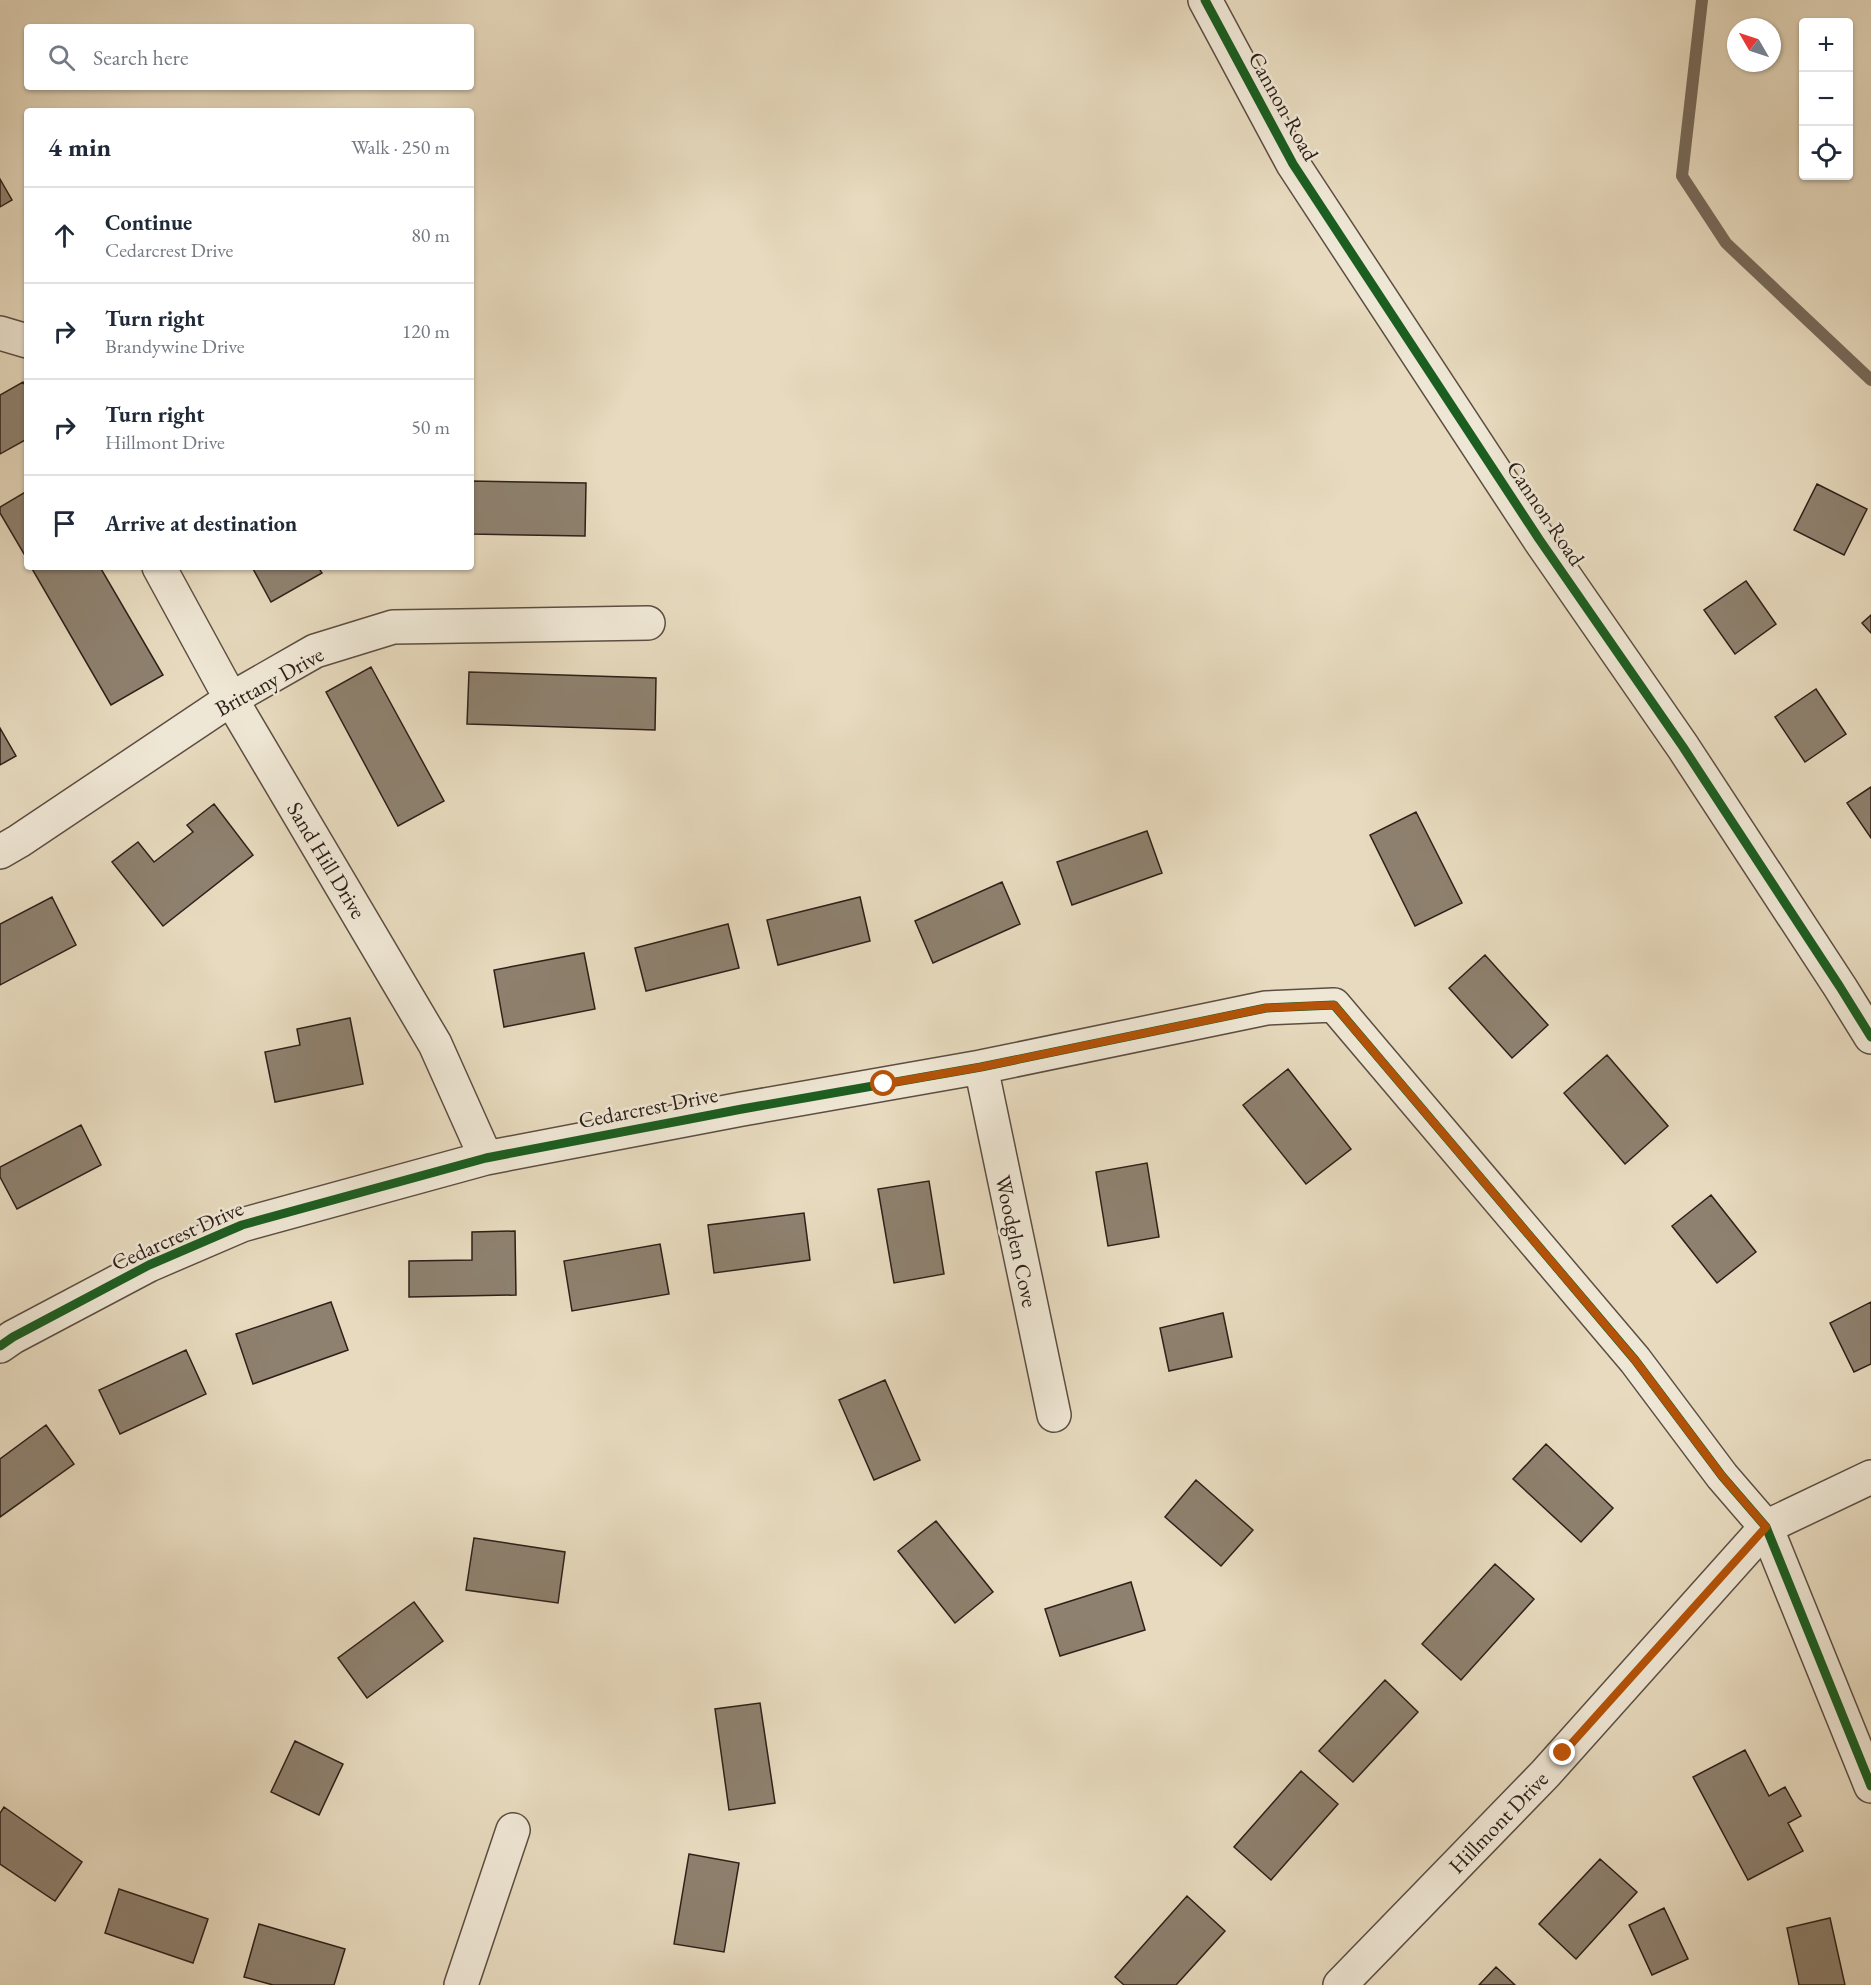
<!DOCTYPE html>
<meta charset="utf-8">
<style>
body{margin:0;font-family:"EB Garamond",serif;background:#f2f2f3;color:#1f2937}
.controls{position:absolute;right:18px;top:18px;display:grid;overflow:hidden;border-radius:6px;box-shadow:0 2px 4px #0004}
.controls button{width:54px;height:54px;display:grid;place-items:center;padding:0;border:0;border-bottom:2px solid #e0e1e3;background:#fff;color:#1f2937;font:30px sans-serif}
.compass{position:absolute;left:1727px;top:18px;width:54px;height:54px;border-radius:50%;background:#fff;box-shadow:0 2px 4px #0004;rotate:309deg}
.stop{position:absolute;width:18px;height:18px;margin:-14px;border:4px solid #b45309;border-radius:50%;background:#fff}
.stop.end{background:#b45309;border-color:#fff;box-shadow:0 2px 6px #0008}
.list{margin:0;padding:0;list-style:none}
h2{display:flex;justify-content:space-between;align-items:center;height:78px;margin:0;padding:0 24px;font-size:26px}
h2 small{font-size:20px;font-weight:400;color:#747a83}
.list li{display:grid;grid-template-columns:39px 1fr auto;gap:18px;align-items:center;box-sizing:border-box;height:96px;padding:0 24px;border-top:2px solid #e0e1e3}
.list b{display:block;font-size:22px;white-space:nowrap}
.list p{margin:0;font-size:20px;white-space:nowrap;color:#747a83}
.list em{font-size:20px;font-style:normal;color:#747a83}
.icon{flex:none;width:33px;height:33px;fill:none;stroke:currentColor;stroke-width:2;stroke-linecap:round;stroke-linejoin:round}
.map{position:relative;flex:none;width:1871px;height:1985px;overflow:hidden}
.search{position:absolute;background:#fff;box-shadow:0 2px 4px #0004;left:24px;top:24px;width:450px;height:66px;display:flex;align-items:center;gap:15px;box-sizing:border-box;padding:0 21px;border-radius:6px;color:#747a83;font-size:22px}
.panel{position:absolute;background:#fff;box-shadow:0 2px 4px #0004;left:24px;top:108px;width:450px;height:462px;border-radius:6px}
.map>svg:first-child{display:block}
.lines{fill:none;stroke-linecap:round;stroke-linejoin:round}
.stream{stroke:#776a5a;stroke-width:12}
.building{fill:#8e816f;stroke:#2e2019;stroke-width:1.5}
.minor-casing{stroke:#5c4e42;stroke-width:36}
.minor{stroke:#efe7d5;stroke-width:33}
.cycleway-casing{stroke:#efe7d5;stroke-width:13}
.cycleway{stroke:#1b5e20;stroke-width:9}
.route{stroke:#b45309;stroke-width:8}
.labels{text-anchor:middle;stroke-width:5;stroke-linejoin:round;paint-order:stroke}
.street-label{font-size:22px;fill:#2e2019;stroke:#efe7d5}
</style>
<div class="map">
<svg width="1871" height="1985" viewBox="0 0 1871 1985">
<rect width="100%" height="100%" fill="#e7dabe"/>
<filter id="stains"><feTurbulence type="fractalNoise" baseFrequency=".00333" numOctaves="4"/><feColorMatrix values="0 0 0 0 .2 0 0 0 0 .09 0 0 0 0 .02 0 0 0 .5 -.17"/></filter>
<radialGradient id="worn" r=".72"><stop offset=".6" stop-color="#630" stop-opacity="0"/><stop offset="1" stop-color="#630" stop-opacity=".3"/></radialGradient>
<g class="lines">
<path class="stream" d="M1702 0 1682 176 1726 243 1871 380"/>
</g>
<path class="building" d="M0 179 12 200 0 207Z
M23 382 27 389V439L0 454V395Z
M471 481 586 483 585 536 471 534Z
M1817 484 1867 509 1844 555 1794 530Z
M27 491V559L0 513V507Z
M31 567H100L163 675 111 705Z
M252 567H318L322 573 271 602Z
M1746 581 1776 624 1735 654 1704 610Z
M1871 615V633L1862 623Z
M371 667 444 801 398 826 326 692Z
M469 672 656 678 655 730 467 724Z
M1816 689 1846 734 1805 762 1775 717Z
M0 728 16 756 0 765Z
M1871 787V838L1847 803Z
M214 804 253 855 163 926 112 862 138 842 154 862 193 832 187 825Z
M1416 812 1462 903 1415 926 1370 835Z
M1147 831 1162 873 1072 905 1057 862Z
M1002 882 1020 924 933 963 915 921Z
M52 897 76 945 0 985V924Z
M860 897 870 941 778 965 767 920Z
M728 924 739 968 646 991 635 948Z
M584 953 595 1009 504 1027 494 970Z
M1485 955 1548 1025 1512 1058 1449 988Z
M350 1018 363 1084 275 1102 265 1052 300 1045 297 1029Z
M1607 1055 1668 1126 1625 1164 1564 1093Z
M1288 1069 1351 1149 1306 1184 1243 1105Z
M81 1125 101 1165 17 1209 0 1177V1167Z
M1147 1163 1159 1237 1108 1246 1096 1172Z
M929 1181 944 1274 894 1283 878 1189Z
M1711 1195 1756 1252 1717 1283 1672 1226Z
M804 1213 810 1260 714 1273 708 1225Z
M515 1231 516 1295 409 1297V1261L472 1260V1232Z
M660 1244 669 1294 572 1311 564 1261Z
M331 1302 348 1350 253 1384 236 1334Z
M1871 1302V1364L1854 1372 1830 1323Z
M1223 1313 1232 1357 1169 1371 1160 1328Z
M186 1350 206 1394 120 1434 99 1390Z
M885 1380 920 1460 874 1480 839 1400Z
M46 1425 74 1464 0 1517V1459Z
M1546 1444 1613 1508 1581 1542 1513 1479Z
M1196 1480 1253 1530 1221 1566 1165 1517Z
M936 1521 993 1592 955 1623 898 1551Z
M474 1538 565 1552 558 1603 466 1590Z
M1495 1564 1534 1599 1461 1680 1422 1644Z
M1131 1582 1145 1630 1060 1656 1045 1609Z
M414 1602 443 1641 367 1698 338 1658Z
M1385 1680 1418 1712 1353 1782 1319 1751Z
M760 1703 775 1803 729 1810 715 1709Z
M295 1741 343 1764 319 1815 271 1792Z
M1745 1750 1769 1796 1785 1787 1801 1816 1788 1823 1803 1851 1748 1880 1693 1777Z
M1301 1771 1338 1804 1271 1880 1234 1847Z
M4 1807 82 1862 55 1901 0 1864V1813Z
M689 1854 739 1863 724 1952 674 1944Z
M1600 1859 1637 1892 1576 1959 1539 1924Z
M119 1889 208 1919 193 1963 105 1933Z
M1187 1896 1225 1931 1176 1985H1124L1115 1977Z
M1664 1908 1688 1959 1652 1975 1629 1925Z
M1830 1918 1845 1985H1799L1787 1928Z
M259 1924 345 1949 334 1985H273L244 1977Z
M1496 1967 1515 1985H1479Z"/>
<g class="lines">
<g class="minor-casing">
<path id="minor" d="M1205 0 1293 164 1539 539 1683 747 1840 987 1871 1037
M0 333 27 341
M159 567 231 699 435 1044 486 1158
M0 852 19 841 231 699 315 651 393 627 648 623
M981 1067 1054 1415
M0 1346 13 1337 149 1265 242 1225 486 1158 742 1109 981 1067 1266 1008 1334 1005 1635 1360 1722 1476 1766 1527 1871 1786
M461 1985 513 1830
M1340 1985 1545 1774 1766 1527 1871 1477"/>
</g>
<use href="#minor" class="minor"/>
<g class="cycleway-casing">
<path id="cycleway" d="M1205 0 1293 164 1539 539 1683 747 1840 987 1871 1037
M0 1346 13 1337 149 1265 242 1225 486 1158 742 1109 981 1067 1266 1008 1334 1005 1635 1360 1722 1476 1766 1527 1871 1786"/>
</g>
<use href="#cycleway" class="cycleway"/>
</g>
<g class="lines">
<path class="route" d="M884 1084 981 1067 1266 1008 1334 1005 1635 1360 1722 1476 1766 1527 1563 1753"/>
</g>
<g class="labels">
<g class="street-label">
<text transform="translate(1284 106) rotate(61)" y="8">Cannon Road</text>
<text transform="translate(1546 513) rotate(56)" y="8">Cannon Road</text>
<text transform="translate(269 681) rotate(-29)" y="8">Brittany Drive</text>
<text transform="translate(327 860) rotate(59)" y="8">Sand Hill Drive</text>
<text transform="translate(648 1107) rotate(-11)" y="8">Cedarcrest Drive</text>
<text transform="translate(177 1235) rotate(-24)" y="8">Cedarcrest Drive</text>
<text transform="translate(1017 1241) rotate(78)" y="8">Woodglen Cove</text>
<text transform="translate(1498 1822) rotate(-46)" y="8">Hillmont Drive</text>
</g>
</g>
<rect width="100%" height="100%" filter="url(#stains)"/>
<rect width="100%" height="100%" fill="url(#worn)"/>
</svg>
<div class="controls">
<button>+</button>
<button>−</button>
<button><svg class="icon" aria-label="locate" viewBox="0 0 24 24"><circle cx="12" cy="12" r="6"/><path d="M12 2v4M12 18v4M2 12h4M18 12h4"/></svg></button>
</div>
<svg class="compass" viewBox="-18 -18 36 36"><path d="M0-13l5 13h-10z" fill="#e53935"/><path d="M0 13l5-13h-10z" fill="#747a83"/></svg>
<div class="stop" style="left:884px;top:1084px"></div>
<div class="stop end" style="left:1563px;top:1753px"></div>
<div class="search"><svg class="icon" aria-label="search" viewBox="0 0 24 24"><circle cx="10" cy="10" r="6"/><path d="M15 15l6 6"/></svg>Search here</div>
<section class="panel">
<h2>4 min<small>Walk · 250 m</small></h2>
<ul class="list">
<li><svg class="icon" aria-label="ahead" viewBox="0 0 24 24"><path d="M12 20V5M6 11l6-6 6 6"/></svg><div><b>Continue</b><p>Cedarcrest Drive</p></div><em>80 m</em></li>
<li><svg class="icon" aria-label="right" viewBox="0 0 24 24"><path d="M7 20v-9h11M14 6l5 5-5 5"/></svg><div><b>Turn right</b><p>Brandywine Drive</p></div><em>120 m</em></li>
<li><svg class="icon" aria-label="right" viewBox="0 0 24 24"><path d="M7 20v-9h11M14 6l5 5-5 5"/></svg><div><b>Turn right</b><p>Hillmont Drive</p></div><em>50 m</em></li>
<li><svg class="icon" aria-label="arrive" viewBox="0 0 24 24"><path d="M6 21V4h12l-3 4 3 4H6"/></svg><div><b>Arrive at destination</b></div></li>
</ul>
</section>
</div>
